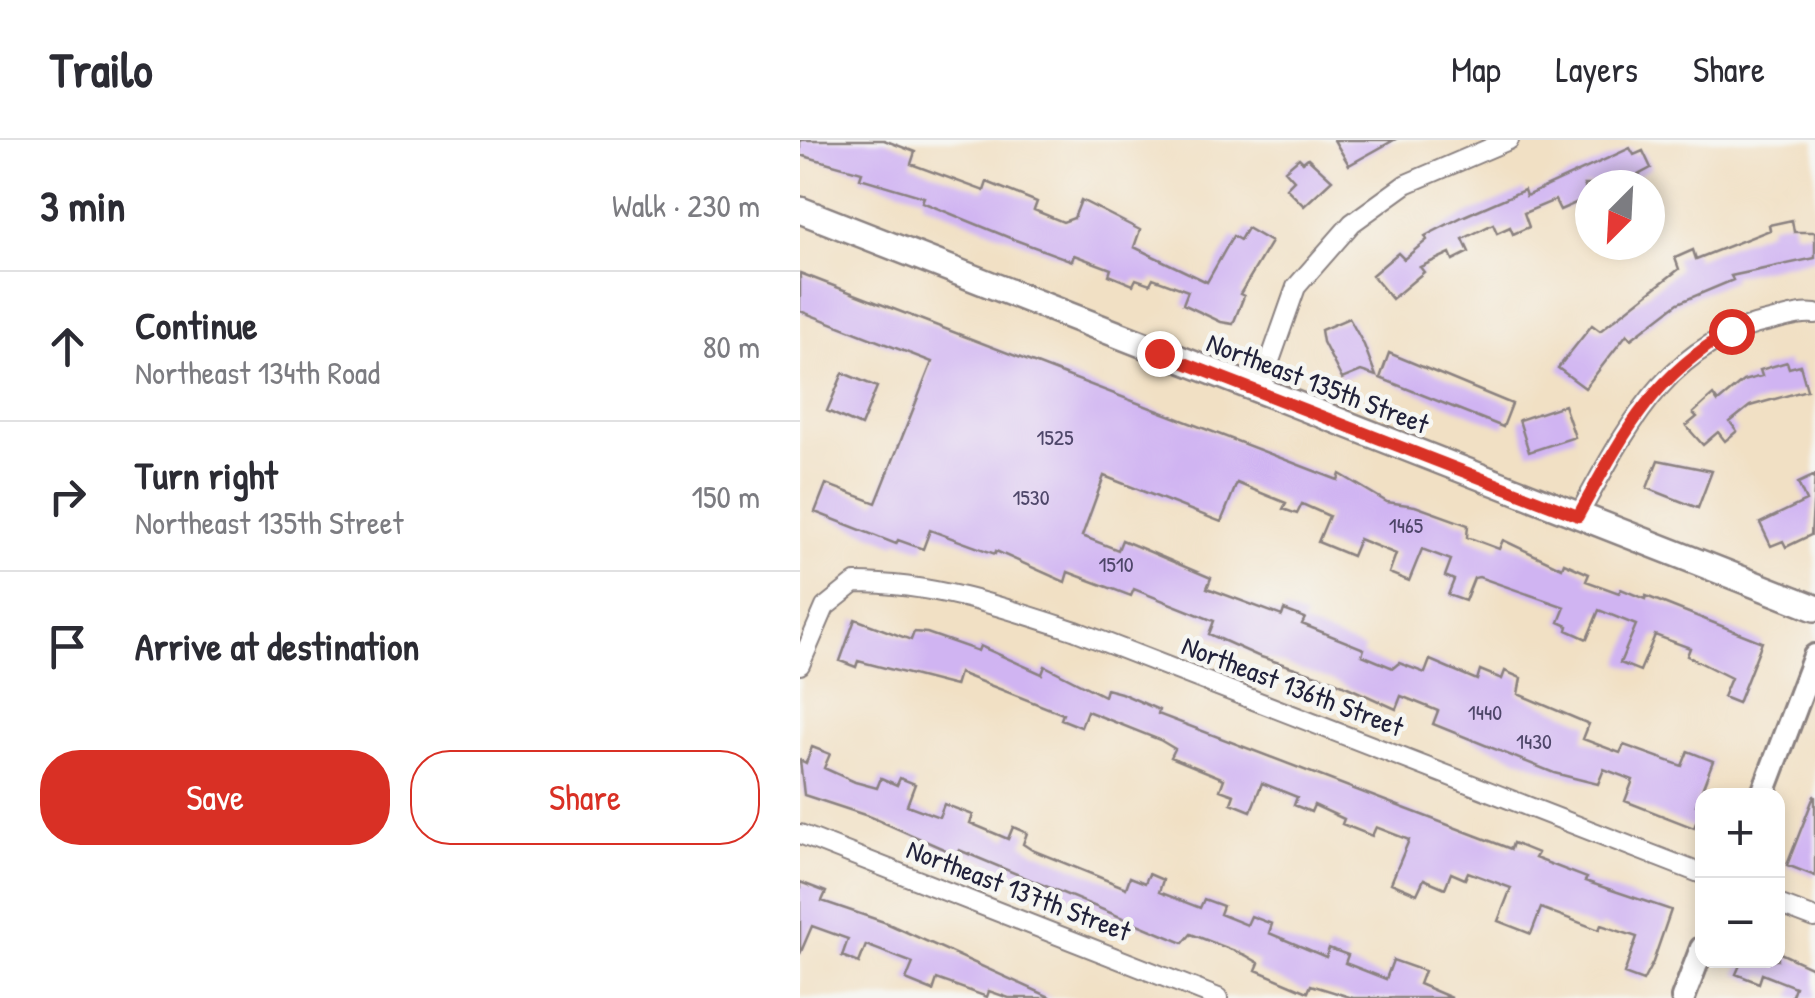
<!DOCTYPE html>
<meta charset="utf-8">
<style>
body{margin:0;font-family:"Patrick Hand",sans-serif;background:#f7f7f7;color:#2b2b33}
.controls{position:absolute;right:30px;bottom:30px;display:grid;overflow:hidden;border-radius:20px;box-shadow:0 5px 15px #0003}
.controls button{width:90px;height:90px;display:grid;place-items:center;padding:0;border:0;border-bottom:2px solid #e1e1e2;background:#fff;color:#2b2b33;font:50px sans-serif}
.compass{position:absolute;left:775px;top:30px;width:90px;height:90px;border-radius:50%;background:#fff;box-shadow:0 5px 15px #0003;rotate:204deg}
.stop{position:absolute;width:30px;height:30px;margin:-22px;border:8px solid #d93025;border-radius:50%;background:#fff}
.stop.end{background:#d93025;border-color:#fff;box-shadow:0 2px 10px #0008}
.list{margin:0;padding:0;list-style:none}
h2{display:flex;justify-content:space-between;align-items:center;height:130px;margin:0;padding:0 40px;font-size:42px}
h2 small{font-size:32px;font-weight:400;color:#7c7c81}
.list li{display:grid;grid-template-columns:65px 1fr auto;gap:30px;align-items:center;box-sizing:border-box;height:150px;padding:0 40px;border-top:2px solid #e1e1e2}
.list b{display:block;font-size:38px;white-space:nowrap}
.list p{margin:0;font-size:32px;white-space:nowrap;color:#7c7c81}
.list em{font-size:32px;font-style:normal;color:#7c7c81}
.actions{display:flex;gap:20px;padding:30px 40px}
.actions a{flex:1;padding:22px 0;border:2px solid #d93025;border-radius:40px;text-align:center;font-size:35px;color:#d93025}
.actions .main{background:#d93025;color:#fff}
.icon{flex:none;width:55px;height:55px;fill:none;stroke:currentColor;stroke-width:2;stroke-linecap:round;stroke-linejoin:round}
.map{position:relative;flex:none;width:1015px;height:858px;overflow:hidden}
header{display:flex;align-items:center;gap:60px;box-sizing:border-box;height:140px;padding:0 50px;background:#fff;border-bottom:2px solid #e1e1e2}
header strong{font-size:48px}
nav{display:flex;gap:55px;margin-inline-start:auto;font-size:35px}
main{display:flex}
aside{flex:1;background:#fff}
.map>svg:first-child{display:block}
.building{fill:#d0b4f2}
.lines{fill:none;stroke-linecap:round;stroke-linejoin:round}
.minor-casing{stroke:#8a8180;stroke-width:22}
.tertiary-casing{stroke:#8a8180;stroke-width:28}
.secondary-casing{stroke:#8a8180;stroke-width:30}
.minor{stroke:#fff;stroke-width:18}
.tertiary{stroke:#fff;stroke-width:22}
.secondary{stroke:#fff;stroke-width:25}
.route{stroke:#d93025;stroke-width:12}
.labels{text-anchor:middle;stroke-width:9;stroke-linejoin:round;paint-order:stroke}
.number-label{font-size:22px;fill:#4e4669}
.street-label{font-size:28px;fill:#22223b;stroke:#f6f6f2}
</style>
<header>
<strong>Trailo</strong>
<nav><a>Map</a><a>Layers</a><a>Share</a></nav>
</header>
<main>
<aside>
<h2>3 min<small>Walk · 230 m</small></h2>
<ul class="list">
<li><svg class="icon" aria-label="ahead" viewBox="0 0 24 24"><path d="M12 20V5M6 11l6-6 6 6"/></svg><div><b>Continue</b><p>Northeast 134th Road</p></div><em>80 m</em></li>
<li><svg class="icon" aria-label="right" viewBox="0 0 24 24"><path d="M7 20v-9h11M14 6l5 5-5 5"/></svg><div><b>Turn right</b><p>Northeast 135th Street</p></div><em>150 m</em></li>
<li><svg class="icon" aria-label="arrive" viewBox="0 0 24 24"><path d="M6 21V4h12l-3 4 3 4H6"/></svg><div><b>Arrive at destination</b></div></li>
</ul>
<div class="actions"><a class="main">Save</a><a>Share</a></div>
</aside>
<div class="map">
<svg width="1015" height="858" viewBox="0 0 1015 858">
<rect width="100%" height="100%" fill="#f6f6f2"/>
<filter id="ink" filterUnits="userSpaceOnUse"><feTurbulence type="fractalNoise" baseFrequency=".01" numOctaves="2"/><feDisplacementMap in="SourceGraphic" scale="20" xChannelSelector="R" yChannelSelector="G"/><feConvolveMatrix kernelMatrix="1 2 1 2 8 2 1 2 1" color-interpolation-filters="sRGB"/></filter>
<filter id="wash" filterUnits="userSpaceOnUse"><feTurbulence type="fractalNoise" baseFrequency=".0048" numOctaves="4" result="noise"/><feDisplacementMap in="SourceGraphic" scale="40" xChannelSelector="R" yChannelSelector="G"/><feGaussianBlur stdDeviation="2.25" result="paint"/><feColorMatrix in="noise" values="0 0 0 0 0 0 0 0 0 0 0 0 0 0 0 0 0 1.4 0 .05"/><feComposite in="paint" operator="in"/></filter>
<g filter="url(#wash)">
<rect width="100%" height="100%" fill="#f1e0c4"/>
<g id="blocks">
<path class="building" d="M0 0H84L115 12 111 24 184 51 187 42 237 62 234 70 263 82 274 78 281 60 340 90 334 107 407 142 433 96 440 100 447 88 471 102 440 154 444 156 433 184 421 182 383 164 388 151 353 138 350 144 336 139 333 145 309 135 311 129 274 115 272 121 210 98 122 62 124 57 60 38 62 32 0 15Z
M534 0H594L549 25Z
M830 8 834 15 843 11 851 28 819 45H784L789 57 760 70 755 60 724 73 729 87 713 94 710 87 697 93 693 84 663 99 669 112 653 120 650 113 620 127 624 132 592 159 572 135 598 113 604 119 627 100 625 96 662 77 724 50 726 56Z
M499 18 503 22 508 18 532 40 504 66 486 48 494 40 485 30Z
M992 80 994 92H1015V118L931 136 933 140 878 163 831 199 827 194 785 248 758 228 792 185 800 191 879 129 875 118 893 110 896 119 970 90 969 85Z
M0 133 538 340 540 334 587 362 615 366 668 385 667 397 699 409 703 400 762 428 764 423 789 434 786 441 819 453 821 449 845 459 846 456 962 502 938 563 923 557 931 538 887 516 890 508 855 495 840 531 820 523 836 485 799 470 787 499 767 490 768 486 759 482 765 467 679 437 674 438 665 461 648 455 654 440 645 436 651 420 622 409 609 441 589 433 596 414 559 399 552 416 518 402 529 376 502 364 497 374 483 369 486 363 437 343 421 382 304 336 282 396 318 410 322 400 348 411 411 438 407 448 482 476 484 470 505 478 502 484 564 509 562 515 593 528 599 523 625 533 630 520 677 540 680 530 702 539 705 531 721 538 718 554 789 584 783 599 820 613 824 605 882 626 888 611 913 621 896 665 902 667 894 688 825 661 833 640 804 629 798 644 754 633 633 584 638 571 601 556 596 569 532 540 458 516 409 494 414 481 334 449 331 456 268 432 265 442 196 411 195 414 130 390 123 409 98 400 96 404 15 372 26 344 76 363 132 222 0 171Z
M549 178 564 205 576 236 561 231 542 239 523 202 521 190Z
M589 213 712 264 703 287 580 238Z
M987 222 989 228 1000 225 1007 250 950 266 930 282 937 291 925 301 918 292 903 305 886 286 897 277 893 273 913 255 918 262 943 241 962 236 960 230Z
M43 233 77 247 61 286 27 271Z
M764 265 775 297 729 312 719 280Z
M858 320 912 331 898 368 847 348Z
M1015 335 1011 395 986 407 983 401 971 406 960 383 1006 361 998 343Z
M55 479 111 500 114 492 127 493 178 511 180 506 242 534 245 526 304 556 306 549 321 553 359 570 358 574 711 709 713 703 738 713 735 718 787 738 785 741 871 770 853 822 843 841 824 834 837 797 801 785 799 790 741 768 731 794 698 781 711 748 668 732 665 739 651 733 645 748 624 739 617 754 591 743 609 700 576 687 572 696 542 684 544 679 514 665 511 672 494 665 497 657 462 643 451 671 431 663 434 655 420 650 424 639 371 617 375 609 360 600 287 571 281 587 261 579 263 574 159 533 155 546 58 521 56 527 40 521Z
M12 607 30 614 24 628 55 642 77 648 81 638 97 645 100 638 115 644 107 665 139 677 144 664 173 675 170 683 208 699 213 687 227 693 223 704 232 710 326 748 330 737 345 743 349 734 363 740 359 752 400 768 404 759 423 766 420 774 447 785 451 776 472 784 469 793 526 817 529 808 548 815 545 823 586 839 593 820 624 831 619 844 652 858H553L511 845 508 852 456 830 459 823 445 815 391 794 383 803 159 710 157 715 71 677 4 655 0 620 6 623Z
M1014 656 1015 657V736L987 725Z
M0 742 26 752 22 761 84 782 252 858H209L189 851 187 857 137 839 133 851 106 840 113 823 66 805 59 823 42 816 48 799 12 786 0 814Z
M978 812 1015 829V858H991L995 847 962 834 959 843 936 834 940 825 931 821 978 820Z"/>
</g>
</g>
<g filter="url(#ink)">
<use href="#blocks" fill-opacity="0" stroke="#8a8180" stroke-width="2.5"/>
<g class="lines">
<g class="minor-casing">
<path id="minor" d="M459 252 496 147 552 83 606 44 709 0
M778 376C825 292 867 202 970 181 984 178 1000 172 1015 174
M0 525 25 467 55 443C133 443 203 467 276 491L902 734
M0 694 418 858
M978 764 1015 778"/>
</g>
<g class="tertiary-casing">
<path id="tertiary" d="M962 656 1015 516
M883 858 902 808"/>
</g>
<g class="secondary-casing">
<path id="secondary" d="M0 70 1015 468"/>
</g>
<use href="#minor" class="minor"/>
<use href="#tertiary" class="tertiary"/>
<use href="#secondary" class="secondary"/>
</g>
</g>
<g class="lines" filter="url(#ink)">
<path class="route" d="M359 213 778 376C822 297 850 238 931 191"/>
</g>
<g class="labels">
<g class="number-label">
<text x="255" y="305">1525</text>
<text x="231" y="365">1530</text>
<text x="606" y="393">1465</text>
<text x="316" y="432">1510</text>
<text x="685" y="580">1440</text>
<text x="734" y="609">1430</text>
</g>
<g class="street-label">
<text transform="translate(518 243) rotate(21)" y="10">Northeast 135th Street</text>
<text transform="translate(493 546) rotate(21)" y="10">Northeast 136th Street</text>
<text transform="translate(219 750) rotate(21)" y="10">Northeast 137th Street</text>
</g>
</g>
</svg>
<div class="controls">
<button>+</button>
<button>−</button>
</div>
<svg class="compass" viewBox="-18 -18 36 36"><path d="M0-13l5 13h-10z" fill="#e53935"/><path d="M0 13l5-13h-10z" fill="#7c7c81"/></svg>
<div class="stop" style="left:931px;top:191px"></div>
<div class="stop end" style="left:359px;top:213px"></div>
</div>
</main>
